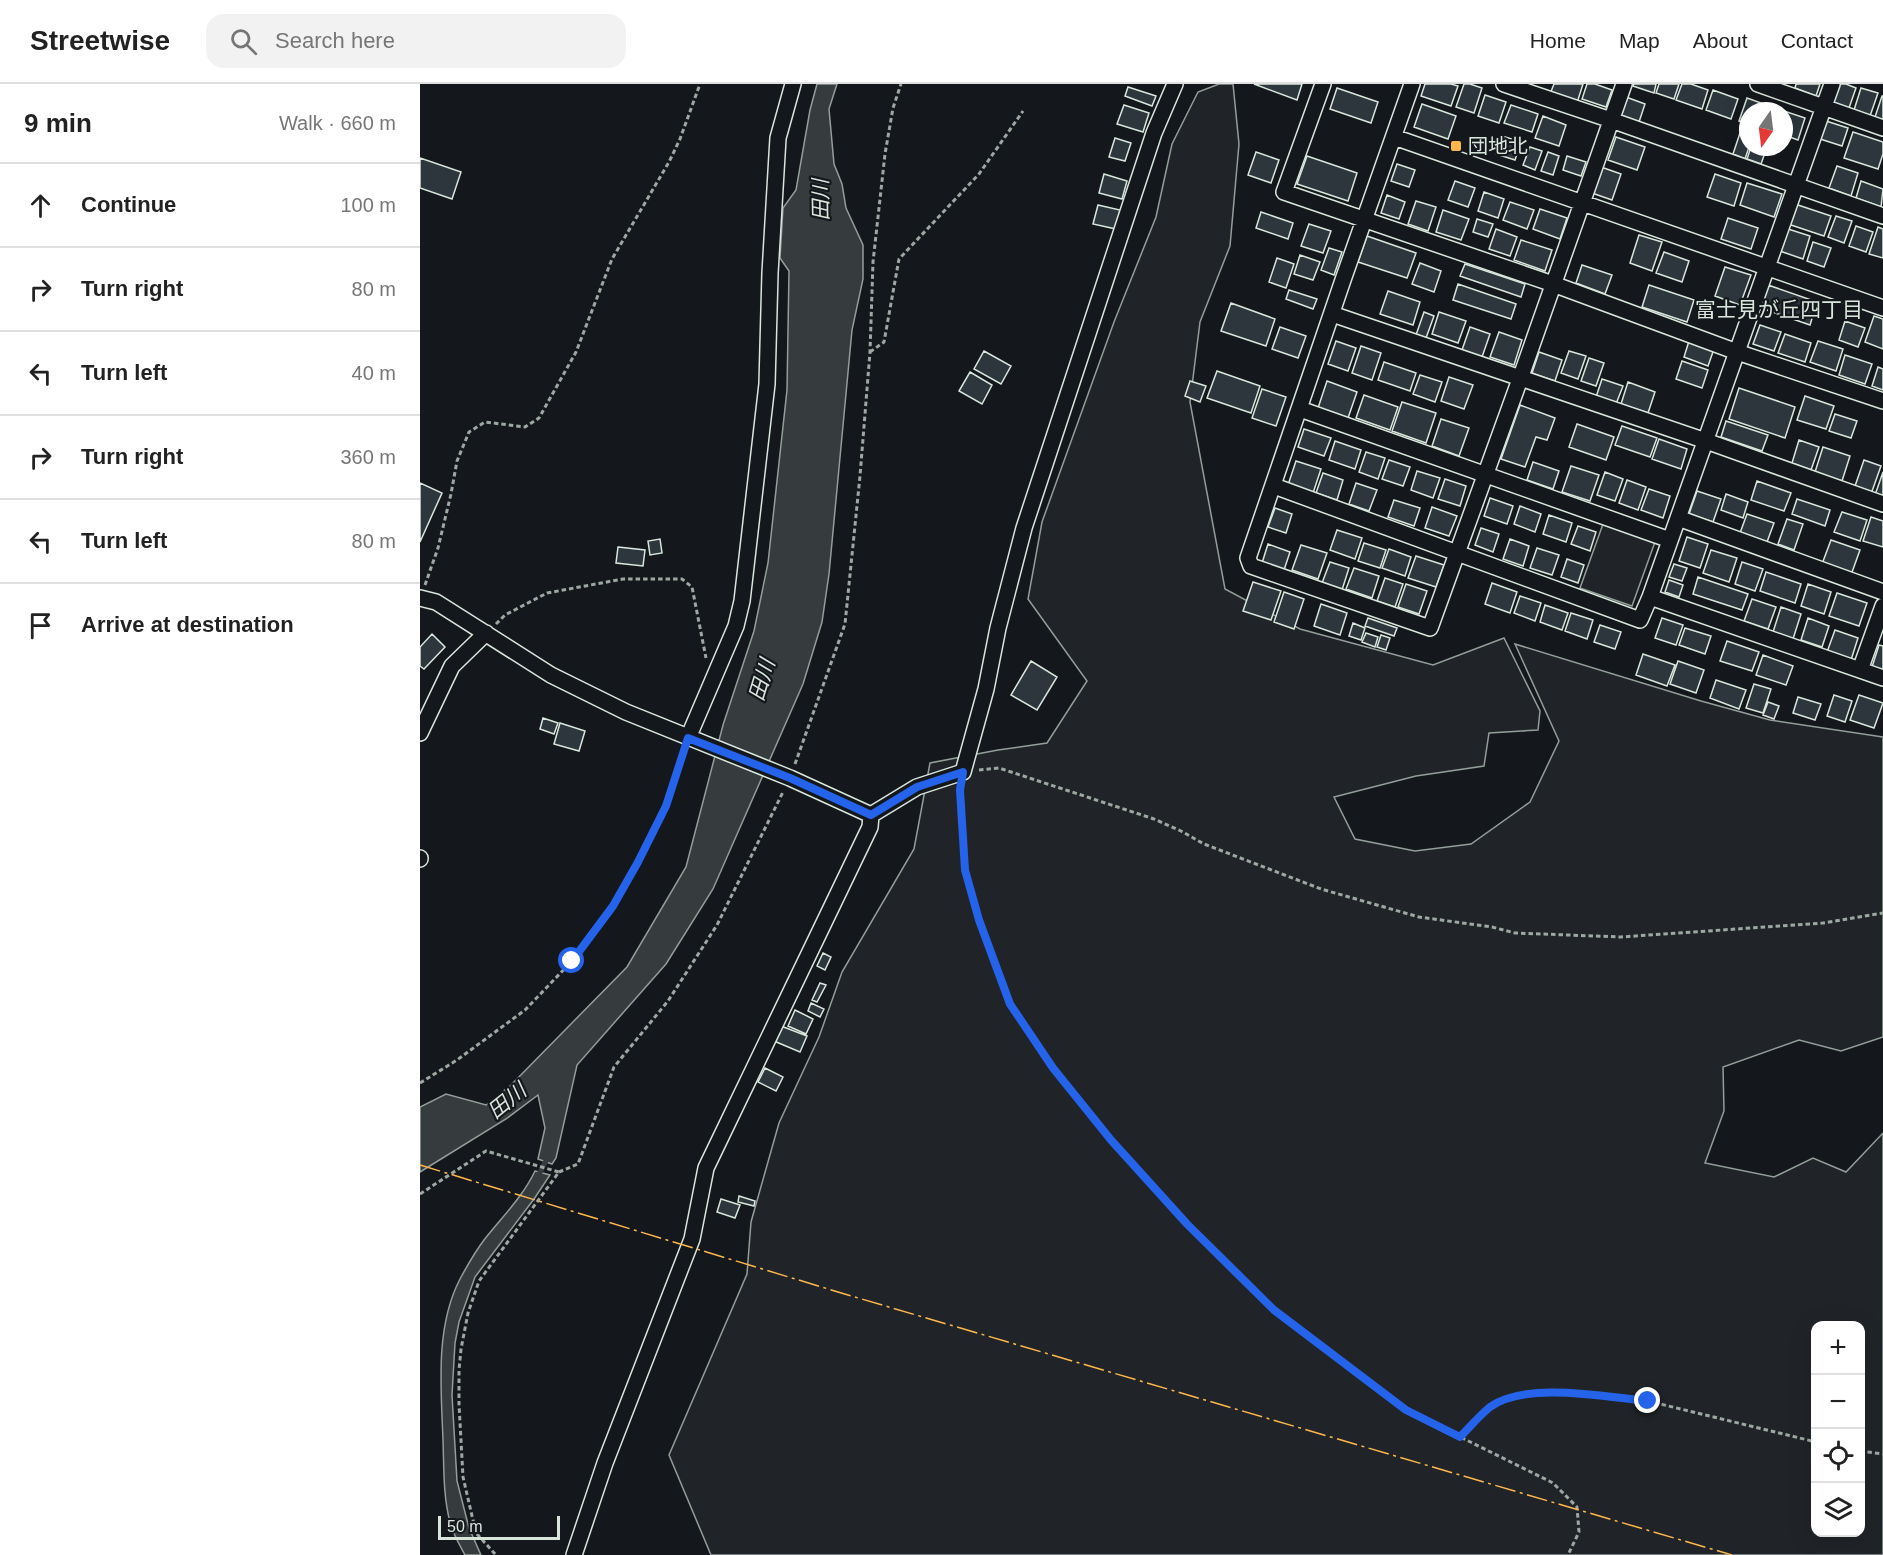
<!DOCTYPE html>
<meta charset="utf-8">
<style>
body{margin:0;font-family:Helvetica,"Noto Sans JP",sans-serif;background:#f2f2f2;color:#222}
.controls{position:absolute;right:18px;bottom:18px;display:grid;overflow:hidden;border-radius:12px;box-shadow:0 6px 24px #0002}
.controls button{width:54px;height:54px;display:grid;place-items:center;padding:0;border:0;border-bottom:2px solid #e0e0e0;background:#fff;color:#222;font:30px sans-serif}
.compass{position:absolute;left:1319px;top:18px;width:54px;height:54px;border-radius:50%;background:#fff;box-shadow:0 6px 24px #0002;rotate:194deg}
.scale{position:absolute;left:18px;bottom:15px;width:122px;box-sizing:border-box;padding-left:6px;border:3px solid #d8e6dc;border-top:0;font-size:16px;line-height:21px;white-space:nowrap;color:#d8e6dc;-webkit-text-stroke:4px #14181c;paint-order:stroke}
.stop{position:absolute;width:18px;height:18px;margin:-14px;border:4px solid #2563eb;border-radius:50%;background:#fff}
.stop.end{background:#2563eb;border-color:#fff;box-shadow:0 2px 6px #0008}
.list{margin:0;padding:0;list-style:none}
h2{display:flex;justify-content:space-between;align-items:center;height:78px;margin:0;padding:0 24px;font-size:26px}
h2 small{font-size:20px;font-weight:400;color:#767676}
.list li{display:grid;grid-template-columns:39px 1fr auto;gap:18px;align-items:center;box-sizing:border-box;height:84px;padding:0 24px;border-top:2px solid #e0e0e0}
.list b{display:block;font-size:22px;white-space:nowrap}
.list em{font-size:20px;font-style:normal;color:#767676}
.icon{flex:none;width:33px;height:33px;fill:none;stroke:currentColor;stroke-width:2;stroke-linecap:round;stroke-linejoin:round}
.map{position:relative;flex:none;width:1463px;height:1471px;overflow:hidden}
header{display:flex;align-items:center;gap:36px;box-sizing:border-box;height:84px;padding:0 30px;background:#fff;border-bottom:2px solid #e0e0e0}
header strong{font-size:28px}
nav{display:flex;gap:33px;margin-inline-start:auto;font-size:21px}
.search{width:420px;height:54px;background:#f2f2f2;display:flex;align-items:center;gap:15px;box-sizing:border-box;padding:0 21px;border-radius:18px;color:#767676;font-size:22px}
main{display:flex}
aside{flex:1;background:#fff}
.map>svg:first-child{display:block}
.green{fill:#202428;stroke:#939e99;stroke-width:1.5;fill-rule:evenodd}
.water{fill:#363b3e;stroke:#939e99;stroke-width:1.5}
.lines{fill:none;stroke-linecap:round;stroke-linejoin:round}
.stream{stroke:#363b3e;stroke-width:5}
.building{fill:#2c363c;stroke:#d8e6dc;stroke-width:1.5}
.street-casing{stroke:#d8e6dc;stroke-width:18}
.path{stroke:#9da8a2;stroke-width:3;stroke-dasharray:4.5 3;stroke-linecap:butt}
.street{stroke:#14181c;stroke-width:15}
.power{stroke:#ffb74d;stroke-width:1.5;stroke-dasharray:21 4.5 3 4.5;stroke-linecap:butt}
.route{stroke:#2563eb;stroke-width:8}
.poi-dot{fill:#ffb74d;stroke:#14181c;stroke-width:2}
.labels{text-anchor:middle;stroke-width:4.5;stroke-linejoin:round;paint-order:stroke}
.poi-label{font-size:20px;fill:#d8e6dc;stroke:#14181c;text-anchor:start}
.water-label{font-size:21px;font-style:italic;fill:#d8e6dc;stroke:#14181c}
.neighbourhood-label{font-size:21px;fill:#d8e6dc;stroke:#14181c}
</style>
<header>
<strong>Streetwise</strong>
<div class="search"><svg class="icon" aria-label="search" viewBox="0 0 24 24"><circle cx="10" cy="10" r="6"/><path d="M15 15l6 6"/></svg>Search here</div>
<nav><a>Home</a><a>Map</a><a>About</a><a>Contact</a></nav>
</header>
<main>
<aside>
<h2>9 min<small>Walk · 660 m</small></h2>
<ul class="list">
<li><svg class="icon" aria-label="ahead" viewBox="0 0 24 24"><path d="M12 20V5M6 11l6-6 6 6"/></svg><div><b>Continue</b></div><em>100 m</em></li>
<li><svg class="icon" aria-label="right" viewBox="0 0 24 24"><path d="M7 20v-9h11M14 6l5 5-5 5"/></svg><div><b>Turn right</b></div><em>80 m</em></li>
<li><svg class="icon" aria-label="left" viewBox="0 0 24 24"><path d="M17 20v-9H6M10 6l-5 5 5 5"/></svg><div><b>Turn left</b></div><em>40 m</em></li>
<li><svg class="icon" aria-label="right" viewBox="0 0 24 24"><path d="M7 20v-9h11M14 6l5 5-5 5"/></svg><div><b>Turn right</b></div><em>360 m</em></li>
<li><svg class="icon" aria-label="left" viewBox="0 0 24 24"><path d="M17 20v-9H6M10 6l-5 5 5 5"/></svg><div><b>Turn left</b></div><em>80 m</em></li>
<li><svg class="icon" aria-label="arrive" viewBox="0 0 24 24"><path d="M6 21V4h12l-3 4 3 4H6"/></svg><div><b>Arrive at destination</b></div></li>
</ul>
</aside>
<div class="map">
<svg width="1463" height="1471" viewBox="0 0 1463 1471">
<rect width="100%" height="100%" fill="#14181c"/>
<path class="green" d="M799 0H813L819 60 810 162 780 238 770 318 805 505 880 545 1013 581 1084 554 1120 627 1118 646 1069 649 1064 682 996 692 914 713 935 755 995 767 1051 760 1110 718 1139 657 1095 560 1281 617 1350 636 1463 653V953L1421 967 1379 956 1303 983 1304 1027 1285 1079 1354 1093 1393 1074 1426 1088 1463 1049V1471H291L249 1371 327 1190 331 1138 359 1039 399 953 422 888 494 765 510 679 578 666 627 659 667 597 608 515 622 438 694 238 736 133 752 60 778 8ZM1396 1242H1440V1448H1396Z
M1183 440 1235 458 1212 522 1160 504Z"/>
<path class="water" d="M397 0H417L409 25 414 80 422 100 426 124 443 161V195L432 246 409 490 402 538 383 600 293 805 246 880 157 981 136 1074 132 1080 118 1075 125 1044 118 1011 86 1035 0 1088V1023L26 1010 66 1021 91 1001 207 883 266 783 303 641 334 547 348 479 367 306 369 187 360 174 363 124 376 106 390 26Z
M115 1087 130 1091 114 1115 55 1193 39 1238 35 1259 32 1311 37 1397 49 1444 61 1471H45C39 1460 33 1450 30 1438 23 1412 24 1383 23 1356 21 1304 15 1243 40 1195 47 1182 55 1168 64 1156 82 1133 102 1114 115 1087Z"/>
<g class="lines">
<path class="stream" d="M117 1094 128 1073"/>
</g>
<path class="building" d="M834 0H882L877 16Z
M1005 0H1031L1038 2 1031 22 1001 12Z
M1044 0H1050L1062 4 1054 29 1036 23Z
M1134 0H1163L1157 19 1130 10Z
M1167 0H1175L1192 6 1186 23 1162 15Z
M1214 0H1236L1234 9 1213 2Z
M1239 0H1259L1254 15 1236 9Z
M1262 0H1271L1288 6 1282 25 1256 16Z
M1376 0H1400L1396 12 1375 4Z
M1417 0H1426L1436 4 1429 24 1411 18Z
M708 3 736 12 732 22 705 12Z
M917 4 958 18 951 39 910 25Z
M1441 4 1458 9 1450 32 1434 26Z
M1293 6 1318 15 1311 35 1286 26Z
M1065 11 1086 18 1079 39 1058 32Z
M1462 12H1463V36L1455 33Z
M1206 13 1225 20 1219 38 1200 32Z
M1327 14 1355 24 1354 27H1328V40L1319 37Z
M1002 20 1036 32 1028 55 994 43Z
M704 21 729 29 723 48 697 40Z
M1091 21 1118 30 1112 48 1084 39Z
M1364 27 1385 34 1378 56 1364 51Z
M1123 32 1146 41 1139 62 1115 54Z
M1403 36 1428 44 1422 62 1397 54Z
M1433 48 1463 58V70L1458 85 1424 74Z
M1320 49 1328 51V63H1329L1325 75 1313 70Z
M1082 52 1101 58 1095 76 1076 70Z
M1196 53 1225 63 1217 86 1188 76Z
M695 54 711 59 705 77 689 73Z
M1110 63 1122 67 1115 86 1103 81Z
M1331 63H1347L1341 80 1327 75Z
M836 68 859 76 851 99 828 91Z
M1128 68 1139 72 1133 91 1121 87Z
M887 72 937 89 928 117 877 100Z
M1147 72 1166 78 1161 92 1143 86Z
M0 74 41 88 32 115 0 104Z
M977 80 995 86 989 103 971 97Z
M1417 82 1438 89 1431 112 1409 104Z
M1181 83 1201 90 1192 116 1172 109Z
M684 90 707 97 702 115 679 109Z
M1295 90 1321 99 1314 122 1287 113Z
M1035 97 1055 104 1048 123 1028 116Z
M1441 97 1463 105 1461 123 1436 114Z
M1327 99 1362 110 1354 133 1320 121Z
M1064 108 1084 115 1078 134 1058 127Z
M967 111 985 118 979 135 961 129Z
M996 117 1016 123 1008 147 988 140Z
M1090 118 1114 126 1107 145 1083 136Z
M1375 120 1411 132 1404 152 1368 140Z
M678 121 700 126 696 145 673 140Z
M1120 125 1147 134 1140 155 1113 145Z
M1023 126 1049 135 1041 156 1016 148Z
M841 128 873 139 868 155 836 144Z
M1416 132 1432 137 1424 159 1408 153Z
M1308 134 1338 144 1331 165 1301 155Z
M1057 135 1073 140 1068 153 1053 148Z
M889 140 911 147 903 169 881 162Z
M1436 142 1453 148 1446 168 1429 162Z
M1458 143 1463 145V174L1449 170Z
M1365 144 1390 152 1383 175 1357 166Z
M1076 145 1097 153 1090 172 1069 165Z
M1219 151 1242 158 1232 187 1210 179Z
M947 152 996 169 987 194 938 178Z
M1101 156 1132 166 1125 187 1094 176Z
M1393 158 1411 164 1404 183 1387 177Z
M909 164 922 168 914 191 901 186Z
M1244 168 1269 177 1262 198 1236 189Z
M880 171 900 178 893 196 874 190Z
M857 174 874 180 866 204 849 198Z
M1000 179 1021 187 1014 208 992 200Z
M1045 180 1105 200 1101 213 1040 192Z
M1162 181 1192 191 1185 210 1156 199Z
M1305 183 1331 191 1320 221 1295 212Z
M1038 200 1096 220 1091 235 1033 216Z
M1229 201 1274 216 1267 238 1222 223Z
M1348 201 1397 218 1390 241 1341 224Z
M869 206 897 215 893 225 866 215Z
M968 207 1000 218 993 241 960 230Z
M811 219 855 235 846 262 801 247Z
M1004 228 1014 232 1006 254 996 251Z
M1019 228 1046 237 1038 259 1012 250Z
M1454 232 1463 235V265L1445 258Z
M1425 237 1445 244 1438 263 1419 256Z
M1340 241 1361 248 1354 267 1333 260Z
M860 243 886 252 878 274 852 265Z
M1050 243 1070 250 1062 273 1042 266Z
M1079 248 1102 256 1094 281 1070 273Z
M1365 250 1391 259 1385 278 1358 269Z
M916 257 936 264 928 287 908 280Z
M1269 257 1294 265 1288 282 1264 273Z
M1398 257 1423 265 1416 287 1390 278Z
M941 262 961 269 952 296 932 289Z
M564 267 591 282 581 300 554 285Z
M1149 267 1166 272 1158 295 1141 289Z
M1119 268 1142 276 1135 297 1112 289Z
M1425 271 1452 280 1445 300 1419 291Z
M1169 274 1184 279 1176 302 1161 297Z
M1262 277 1288 286 1282 304 1256 295Z
M964 278 996 289 990 307 958 296Z
M1458 283 1463 285V306L1452 302Z
M797 287 840 302 831 329 787 314Z
M550 288 572 301 562 320 539 307Z
M1000 291 1022 298 1015 318 993 310Z
M1029 293 1053 301 1044 325 1021 317Z
M1182 295 1203 302 1196 320 1176 313Z
M770 297 786 302 780 318 765 312Z
M907 297 937 308 928 334 898 324Z
M1208 298 1235 308 1228 329 1201 320Z
M1319 304 1375 323 1365 354 1309 335Z
M842 305 866 313 856 342 832 334Z
M944 311 978 323 970 346 936 334Z
M1385 312 1414 322 1406 345 1377 336Z
M982 318 1016 329 1006 359 972 347Z
M1100 321 1135 334 1127 356 1116 353 1105 383 1081 375Z
M1415 330 1437 337 1431 354 1409 347Z
M1021 335 1049 344 1039 372 1012 362Z
M1306 337 1348 351 1342 367 1301 353Z
M1157 340 1194 353 1186 376 1149 363Z
M1202 342 1237 354 1230 373 1195 361Z
M884 345 911 354 904 372 878 363Z
M1239 355 1267 365 1261 385 1232 375Z
M1379 356 1399 363 1391 386 1372 379Z
M915 357 941 366 935 385 909 376Z
M1403 363 1430 372 1422 397 1395 388Z
M946 368 965 374 958 395 939 388Z
M969 376 990 383 983 402 962 395Z
M1444 376 1461 382 1451 410 1434 405Z
M876 377 901 385 893 409 868 401Z
M1113 378 1139 387 1133 405 1107 396Z
M1151 382 1179 391 1170 417 1142 408Z
M997 387 1020 394 1013 414 991 406Z
M1185 388 1203 395 1195 417 1177 411Z
M1463 388V414L1455 411Z
M903 389 923 396 917 416 896 409Z
M1025 395 1046 402 1040 422 1018 415Z
M1207 396 1226 403 1218 426 1199 419Z
M1337 397 1371 409 1364 427 1331 416Z
M0 399 22 409 0 458Z
M936 399 957 406 949 427 929 420Z
M1229 405 1250 412 1243 434 1221 426Z
M1277 407 1301 415 1293 438 1269 430Z
M1306 410 1328 418 1323 434 1301 426Z
M1070 414 1093 422 1087 440 1064 432Z
M1377 415 1410 426 1405 442 1372 430Z
M974 416 1000 424 994 442 968 433Z
M1100 422 1121 430 1115 448 1094 440Z
M1012 423 1037 432 1029 452 1005 444Z
M855 424 872 430 866 449 848 443Z
M1422 428 1447 436 1440 457 1414 448Z
M1327 430 1354 439 1347 458 1320 449Z
M1129 431 1152 439 1146 458 1123 450Z
M1451 433 1463 437V463L1443 457Z
M1367 435 1383 440 1374 466 1358 460Z
M1158 442 1176 448 1170 467 1151 460Z
M1061 444 1079 450 1073 468 1055 461Z
M917 446 942 454 935 475 910 466Z
M1267 453 1288 460 1280 484 1259 477Z
M240 455 242 469 230 471 228 457Z
M1090 455 1109 462 1103 482 1083 475Z
M1411 456 1440 466 1431 491 1402 480Z
M944 459 966 466 960 484 938 477Z
M848 460 870 468 864 486 842 479Z
M881 461 907 469 898 495 872 486Z
M198 463 225 466 223 482 196 479Z
M1117 464 1139 471 1132 491 1110 484Z
M969 465 991 473 985 492 962 484Z
M1291 466 1317 474 1309 498 1283 489Z
M996 472 1024 481 1016 503 988 494Z
M1147 475 1164 481 1158 499 1141 493Z
M910 478 929 484 922 506 902 499Z
M1322 478 1343 485 1335 507 1315 500Z
M1254 480 1267 484 1262 497 1249 493Z
M934 484 959 492 952 514 926 505Z
M1346 488 1381 500 1375 519 1340 507Z
M1278 493 1328 510 1322 526 1273 510Z
M965 494 983 500 975 523 957 517Z
M1249 496 1263 501 1259 513 1245 508Z
M833 498 861 507 851 536 823 527Z
M1072 499 1097 508 1090 529 1065 520Z
M986 500 1007 507 999 530 978 523Z
M1388 500 1411 508 1404 530 1381 522Z
M864 508 884 515 874 545 854 538Z
M1417 509 1447 519 1439 542 1409 532Z
M1100 512 1121 519 1115 537 1094 529Z
M1332 515 1356 523 1348 545 1324 537Z
M901 520 927 529 920 551 894 542Z
M1125 521 1148 529 1142 546 1120 538Z
M1361 523 1381 530 1373 555 1353 548Z
M1151 529 1173 536 1167 555 1145 547Z
M948 534 977 544 974 552 945 542Z
M1242 534 1263 541 1256 561 1235 554Z
M1388 534 1409 542 1402 563 1381 556Z
M933 539 945 544 941 556 929 552Z
M1180 541 1201 548 1195 565 1174 558Z
M1265 544 1291 552 1285 570 1259 561Z
M1415 546 1438 554 1431 576 1407 568Z
M946 549 958 553 955 563 942 558Z
M12 550 25 563 4 585 0 582V563Z
M961 551 970 554 966 566 957 563Z
M1307 557 1339 568 1332 587 1300 577Z
M1459 561 1463 562V587L1452 583Z
M1223 570 1255 581 1247 602 1216 591Z
M1343 571 1373 582 1366 601 1336 591Z
M611 577 637 593 617 626 591 611Z
M1258 577 1284 586 1276 609 1250 600Z
M1296 596 1326 606 1319 625 1290 614Z
M1334 600 1351 605 1343 629 1326 624Z
M1414 611 1432 617 1425 638 1407 632Z
M1439 611 1463 619 1454 644 1430 636Z
M1378 613 1401 620 1395 636 1373 629Z
M1348 618 1359 622 1354 635 1343 631Z
M123 634 138 639 134 650 120 645Z
M140 639 165 647 159 667 134 660Z
M403 869 411 873 405 886 397 882Z
M400 899 406 901 397 918 392 916Z
M391 919 404 925 400 933 388 927Z
M375 926 393 935 386 950 368 942Z
M361 942 387 952 380 968 354 957Z
M345 984 363 993 356 1007 338 998Z
M319 1112 335 1117 334 1122 318 1118Z
M301 1115 320 1121 315 1134 297 1128Z"/>
<g class="lines">
<g class="street-casing">
<path id="street" d="M903 0 864 108 1133 200 1317 268 1463 317
M992 0 924 193 828 474 831 482 1010 544 1100 295 1204 0
M1084 0 1191 36 1463 132
M1338 0 1463 44
M1412 0 1230 513 1463 594
M974 53 1463 224
M912 230 1286 357 1463 420
M880 325 1250 456
M854 402 1220 536 1230 513
M1258 434 1463 508
M0 514 16 518 131 591 206 628 370 694 451 731 497 703 543 688 566 605 578 544 604 444 734 49 755 0
M1440 586 1463 522
M0 649 32 582 66 549
M268 654 316 542 322 517 347 300 350 189 358 54 373 0
M0 774V775
M154 1471 185 1379 272 1155 286 1084 450 743 451 731"/>
</g>
<path class="path" d="M450 268 464 258 479 175 559 90 603 27
M5 501 18 464 31 410 37 377 49 348 65 338 105 343 119 334 156 268 192 175 249 78 260 55 280 0
M76 540 85 531 127 509 203 495H262L272 503 286 574
M375 680 425 540 440 392 450 268 453 178 465 70 473 24 481 0
M559 686 579 684 734 735 761 747 784 760 901 805 999 833 1072 843 1095 849 1201 853 1403 839 1463 829
M540 705 545 786 559 836 590 920 633 984 691 1056 767 1140 854 1226 986 1326 1133 1399 1157 1423 1159 1448 1148 1471
M0 999 37 976 105 926 152 877 193 822 218 778 246 722 263 669
M139 1088 158 1080 194 983 248 917 297 841 363 708
M0 1110 66 1067 139 1088 59 1197 48 1229 41 1265 39 1286V1320L43 1393 56 1449 76 1471
M1040 1353 1071 1322 1098 1311 1136 1308 1228 1317 1396 1358
M1440 1367 1463 1370"/>
<use href="#street" class="street"/>
<path class="power" d="M0 1081 428 1211 1312 1471"/>
</g>
<g class="lines">
<path class="route" d="M152 877 193 822 218 778 246 722 268 654 370 694 451 731 497 703 543 688 540 706 545 786 559 836 590 920 633 984 691 1056 767 1140 854 1226 986 1326 1040 1353C1050 1343 1059 1332 1070 1323 1105 1297 1186 1313 1228 1317"/>
</g>
<rect class="poi-dot" x="1030" y="56" width="12" height="12" rx="3"/>
<g class="labels">
<g class="poi-label">
<text x="1048" y="69">団地北</text>
</g>
<g class="water-label">
<text transform="translate(401 116) rotate(-91)" y="7">田川</text>
<text transform="translate(342 596) rotate(-73)" y="7">田川</text>
<text transform="translate(87 1017) rotate(-39)" y="7">田川</text>
</g>
<g class="neighbourhood-label">
<text x="1359" y="233">富士見が丘四丁目</text>
</g>
</g>
</svg>
<div class="controls">
<button>+</button>
<button>−</button>
<button><svg class="icon" aria-label="locate" viewBox="0 0 24 24"><circle cx="12" cy="12" r="6"/><path d="M12 2v4M12 18v4M2 12h4M18 12h4"/></svg></button>
<button><svg class="icon" aria-label="layers" viewBox="0 0 24 24"><path d="M12 4l9 5-9 5-9-5zM3 14l9 5 9-5"/></svg></button>
</div>
<svg class="compass" viewBox="-18 -18 36 36"><path d="M0-13l5 13h-10z" fill="#e53935"/><path d="M0 13l5-13h-10z" fill="#767676"/></svg>
<div class="scale">50 m</div>
<div class="stop" style="left:152px;top:877px"></div>
<div class="stop end" style="left:1228px;top:1317px"></div>
</div>
</main>
